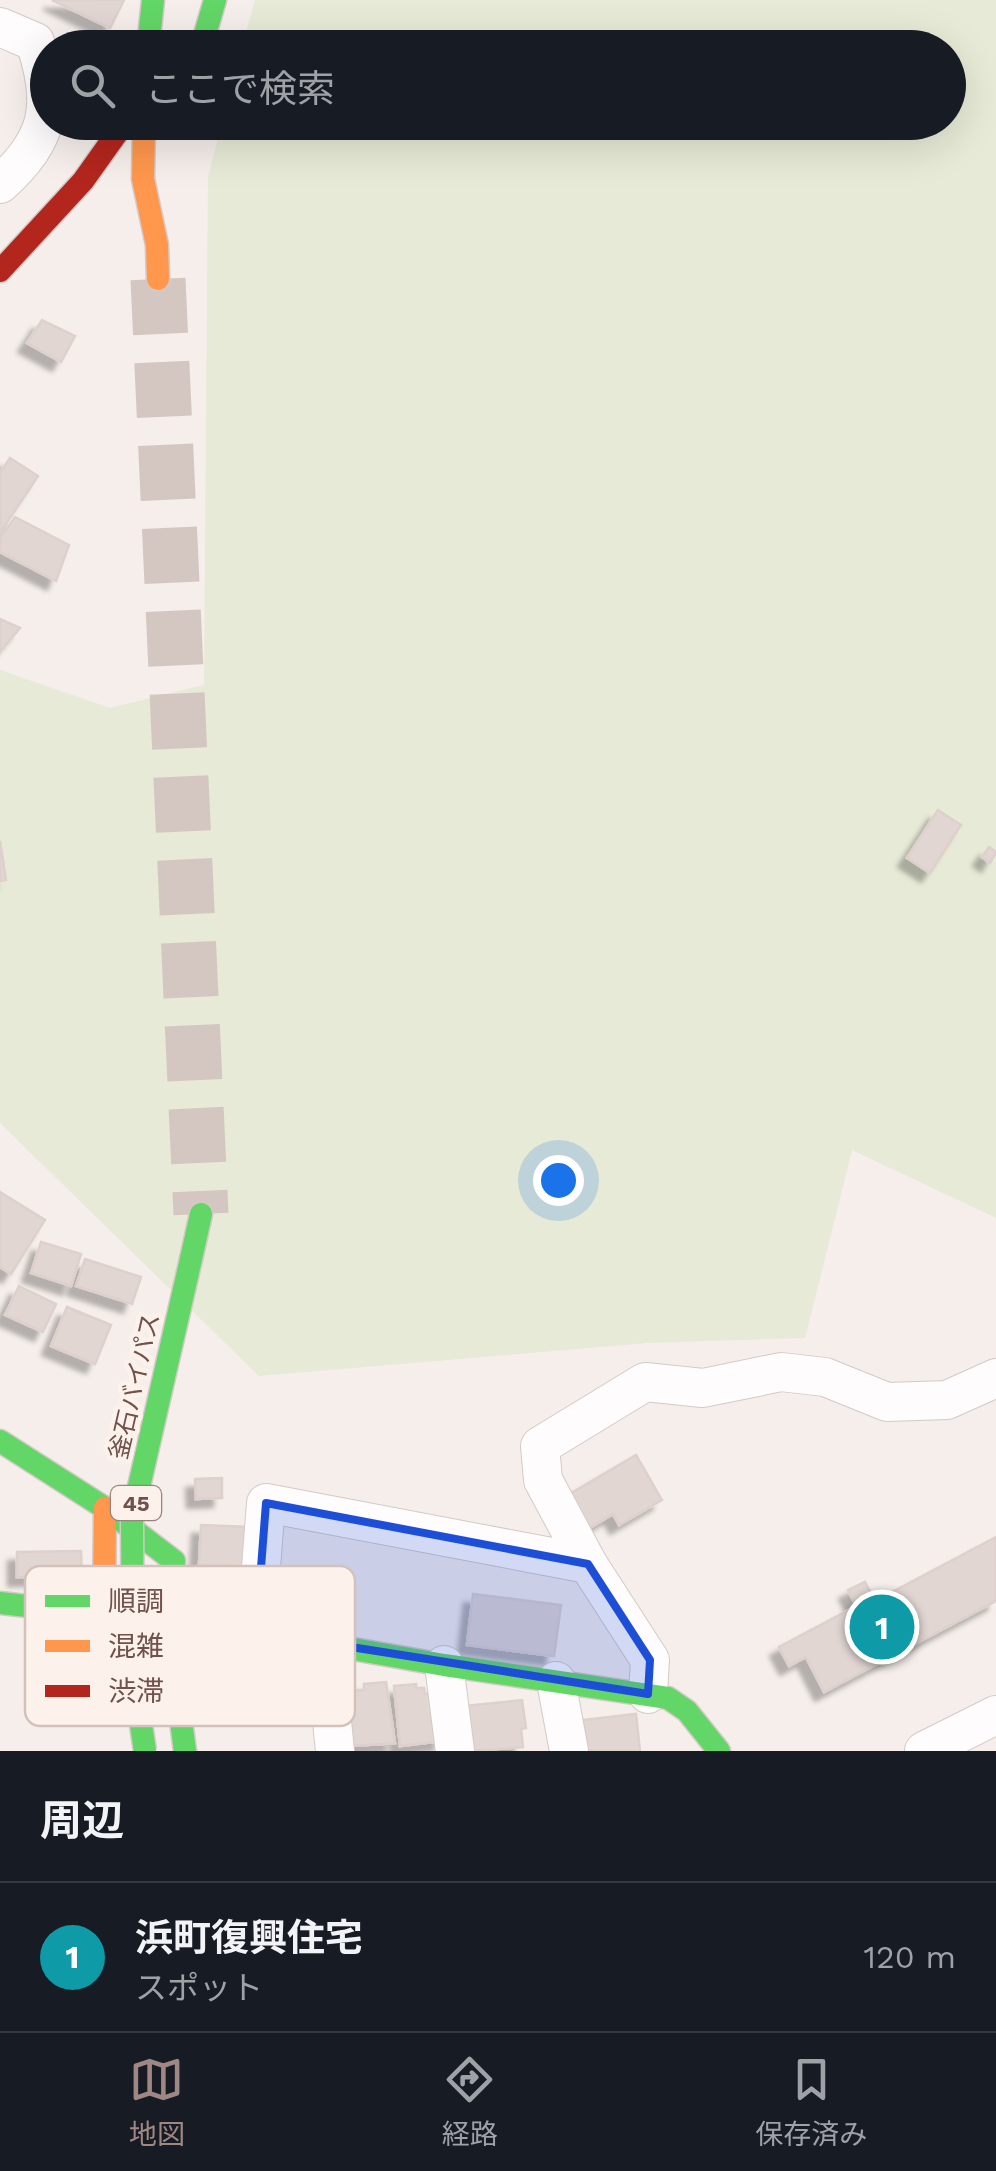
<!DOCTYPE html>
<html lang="ja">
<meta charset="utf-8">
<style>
body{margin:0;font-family:"Work Sans","Noto Sans JP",sans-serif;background:#242831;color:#f1f3f6}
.you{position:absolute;left:558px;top:1180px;width:35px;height:35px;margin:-25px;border:8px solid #fff;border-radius:50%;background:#1a73e8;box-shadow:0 0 0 15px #1a73e833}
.badge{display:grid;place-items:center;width:65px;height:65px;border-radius:50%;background:#9f8883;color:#fff;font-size:32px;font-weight:700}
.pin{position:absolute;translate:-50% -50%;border:5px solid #fff;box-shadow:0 2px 10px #0006}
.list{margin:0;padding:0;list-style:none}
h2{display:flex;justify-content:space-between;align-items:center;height:130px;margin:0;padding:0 40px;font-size:42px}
h2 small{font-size:32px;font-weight:400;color:#9ea1a6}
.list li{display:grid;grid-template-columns:65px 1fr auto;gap:30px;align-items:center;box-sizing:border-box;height:150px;padding:0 40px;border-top:2px solid #363941}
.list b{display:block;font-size:38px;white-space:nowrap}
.list p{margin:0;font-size:32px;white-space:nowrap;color:#9ea1a6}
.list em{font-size:32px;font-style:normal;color:#9ea1a6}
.icon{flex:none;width:55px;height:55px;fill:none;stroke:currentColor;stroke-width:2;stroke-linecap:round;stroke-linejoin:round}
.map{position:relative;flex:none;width:996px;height:1751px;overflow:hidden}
.search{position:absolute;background:#171b24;box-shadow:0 10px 40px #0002;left:30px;right:30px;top:30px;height:110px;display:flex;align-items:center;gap:25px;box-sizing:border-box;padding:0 35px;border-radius:55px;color:#9ea1a6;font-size:38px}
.sheet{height:280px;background:#171b24}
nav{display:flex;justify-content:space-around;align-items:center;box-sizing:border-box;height:140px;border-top:2px solid #363941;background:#171b24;font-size:28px;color:#9ea1a6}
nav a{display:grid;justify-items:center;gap:5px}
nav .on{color:#9f8883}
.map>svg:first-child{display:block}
.green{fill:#e6ead6}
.building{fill:#e1d6d2;stroke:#ddd0cd;stroke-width:2.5;filter:url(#shadow)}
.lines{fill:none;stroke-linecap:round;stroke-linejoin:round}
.highway-tunnel{stroke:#d4c7c2;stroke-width:55;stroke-dasharray:55 28;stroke-linecap:butt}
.street-casing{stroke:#d4cac7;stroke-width:40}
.fast-casing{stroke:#d4c9c6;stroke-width:25}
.slow-casing{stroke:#d4c9c6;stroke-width:25}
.jam-casing{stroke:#d4c9c6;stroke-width:25}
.street{stroke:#fefcfc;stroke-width:38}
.fast{stroke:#63d668;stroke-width:22}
.slow{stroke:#ff974d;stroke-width:22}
.jam{stroke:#b3261e;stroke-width:22}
.fast-bridge-casing{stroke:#d3c9c6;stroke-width:25;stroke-linecap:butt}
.fast-bridge{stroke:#63d668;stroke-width:22}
.marked{fill:#1d4ed8;fill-opacity:0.2;stroke:#1d4ed8;stroke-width:8;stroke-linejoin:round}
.labels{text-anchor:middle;stroke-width:9;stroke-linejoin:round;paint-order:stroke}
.shield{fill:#fdf2eb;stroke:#9a817c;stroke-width:2.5}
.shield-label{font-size:22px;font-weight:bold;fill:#70514c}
.street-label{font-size:25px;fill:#70514c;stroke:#fdf2eb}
.key{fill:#fdf2eb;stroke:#d3c2bb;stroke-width:2.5}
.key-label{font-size:28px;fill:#70514c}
</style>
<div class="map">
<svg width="996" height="1751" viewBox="0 0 996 1751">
<defs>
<filter id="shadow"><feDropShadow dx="-9" dy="9" stdDeviation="2.5" flood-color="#0004"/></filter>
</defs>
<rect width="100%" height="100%" fill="#f5eeea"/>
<path class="green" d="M255 0H996V1218L852 1150 805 1338 647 1343 259 1376 0 1123V670L110 708 204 685 208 177 222 123 948 122V48L242 47Z"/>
<path class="building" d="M52 0H124L110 28Z
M42 320 75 336 61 362 27 343Z
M10 458 38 476 0 533V473Z
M15 517 69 545 56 581 0 552V538Z
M0 619 20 628 0 652Z
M938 810 961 825 930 873 907 858Z
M0 841 6 880 0 881Z
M989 847 996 852 990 863 982 857Z
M0 1192 45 1220 11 1274 0 1267Z
M41 1242 81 1254 71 1286 31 1273Z
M85 1259 141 1277 132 1304 76 1286Z
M19 1286 56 1304 43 1332 5 1315Z
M67 1307 111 1325 95 1364 51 1346Z
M636 1455 662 1500 619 1525 613 1514 583 1532 563 1498Z
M222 1478V1498L196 1499 195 1479Z
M201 1525 249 1527 247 1567 199 1565Z
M996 1537V1601L824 1692 806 1657 789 1666 779 1647 856 1606 848 1590 865 1582 875 1601Z
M81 1551 82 1576 17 1577V1552Z
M473 1594 561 1605 554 1656 467 1645Z
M386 1682 395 1743 352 1746 349 1691 364 1690V1684Z
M416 1684V1688H424L425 1694 438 1693 443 1741 400 1746 394 1686Z
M522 1700 526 1728 521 1729 523 1747 469 1751 464 1706Z
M636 1714 640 1751H586L582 1720Z"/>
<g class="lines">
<path class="highway-tunnel" d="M158 279 201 1214"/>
<g class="street-casing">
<path id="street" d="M0 27 35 42C56 104 50 140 0 184
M256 1632 266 1503 588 1564
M324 1644 335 1751
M444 1665 455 1751
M556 1681 569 1751
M648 1694 650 1660 588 1564 543 1480 540 1446 645 1382 703 1388 781 1372 825 1377 887 1402 947 1400 996 1378
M924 1751 996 1715"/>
</g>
<g class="fast-casing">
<path id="fast" d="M148 48 153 0
M201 48 215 0
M191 1259 201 1214
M0 1441 105 1508 174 1561 168 1624 185 1751
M0 1603 256 1632 444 1665 668 1698 687 1711 719 1751"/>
</g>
<g class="slow-casing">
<path id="slow" d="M144 122 143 179 157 245 158 279
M105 1508 104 1616 109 1651"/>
</g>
<g class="jam-casing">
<path id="jam" d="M0 271 83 181 125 122"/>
</g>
<use href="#street" class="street"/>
<use href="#fast" class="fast"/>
<use href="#slow" class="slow"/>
<use href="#jam" class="jam"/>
<g class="fast-bridge-casing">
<path id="fast-bridge" d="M145 1751 133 1672 132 1517 191 1259"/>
</g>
<use href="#fast-bridge" class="fast-bridge"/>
</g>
<path class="marked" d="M266 1503 588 1564 650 1660 648 1694 256 1632Z"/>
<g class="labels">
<rect class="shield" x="111" y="1486" width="50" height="34" rx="8"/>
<g class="shield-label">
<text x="136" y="1511">45</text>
</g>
<g class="street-label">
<text transform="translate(134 1386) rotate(-77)" y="9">釜石バイパス</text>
</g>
</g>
<rect x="25" y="1566" width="330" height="160" rx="15" class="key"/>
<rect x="45" y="1595" width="45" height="12" fill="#63d668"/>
<rect x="45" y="1640" width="45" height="12" fill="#ff974d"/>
<rect x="45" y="1685" width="45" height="12" fill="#b3261e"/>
<g class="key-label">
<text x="108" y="1611">順調</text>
<text x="108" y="1656">混雑</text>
<text x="108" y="1701">渋滞</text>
</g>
</svg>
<div class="you"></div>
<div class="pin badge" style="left:882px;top:1627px;background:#0f9aa8">1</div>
<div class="search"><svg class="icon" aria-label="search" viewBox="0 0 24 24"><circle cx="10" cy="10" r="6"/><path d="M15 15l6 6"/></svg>ここで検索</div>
</div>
<section class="sheet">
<h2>周辺<small></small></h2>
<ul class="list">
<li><span class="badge" style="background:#0f9aa8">1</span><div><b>浜町復興住宅</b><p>スポット</p></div><em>120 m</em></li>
</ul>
</section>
<nav>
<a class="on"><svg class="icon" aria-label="map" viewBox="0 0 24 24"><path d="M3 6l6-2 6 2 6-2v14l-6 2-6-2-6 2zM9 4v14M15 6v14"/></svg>地図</a>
<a><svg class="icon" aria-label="directions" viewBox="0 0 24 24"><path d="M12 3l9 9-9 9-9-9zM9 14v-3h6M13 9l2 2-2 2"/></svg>経路</a>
<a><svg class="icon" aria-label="saved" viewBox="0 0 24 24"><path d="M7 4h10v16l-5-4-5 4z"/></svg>保存済み</a>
</nav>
